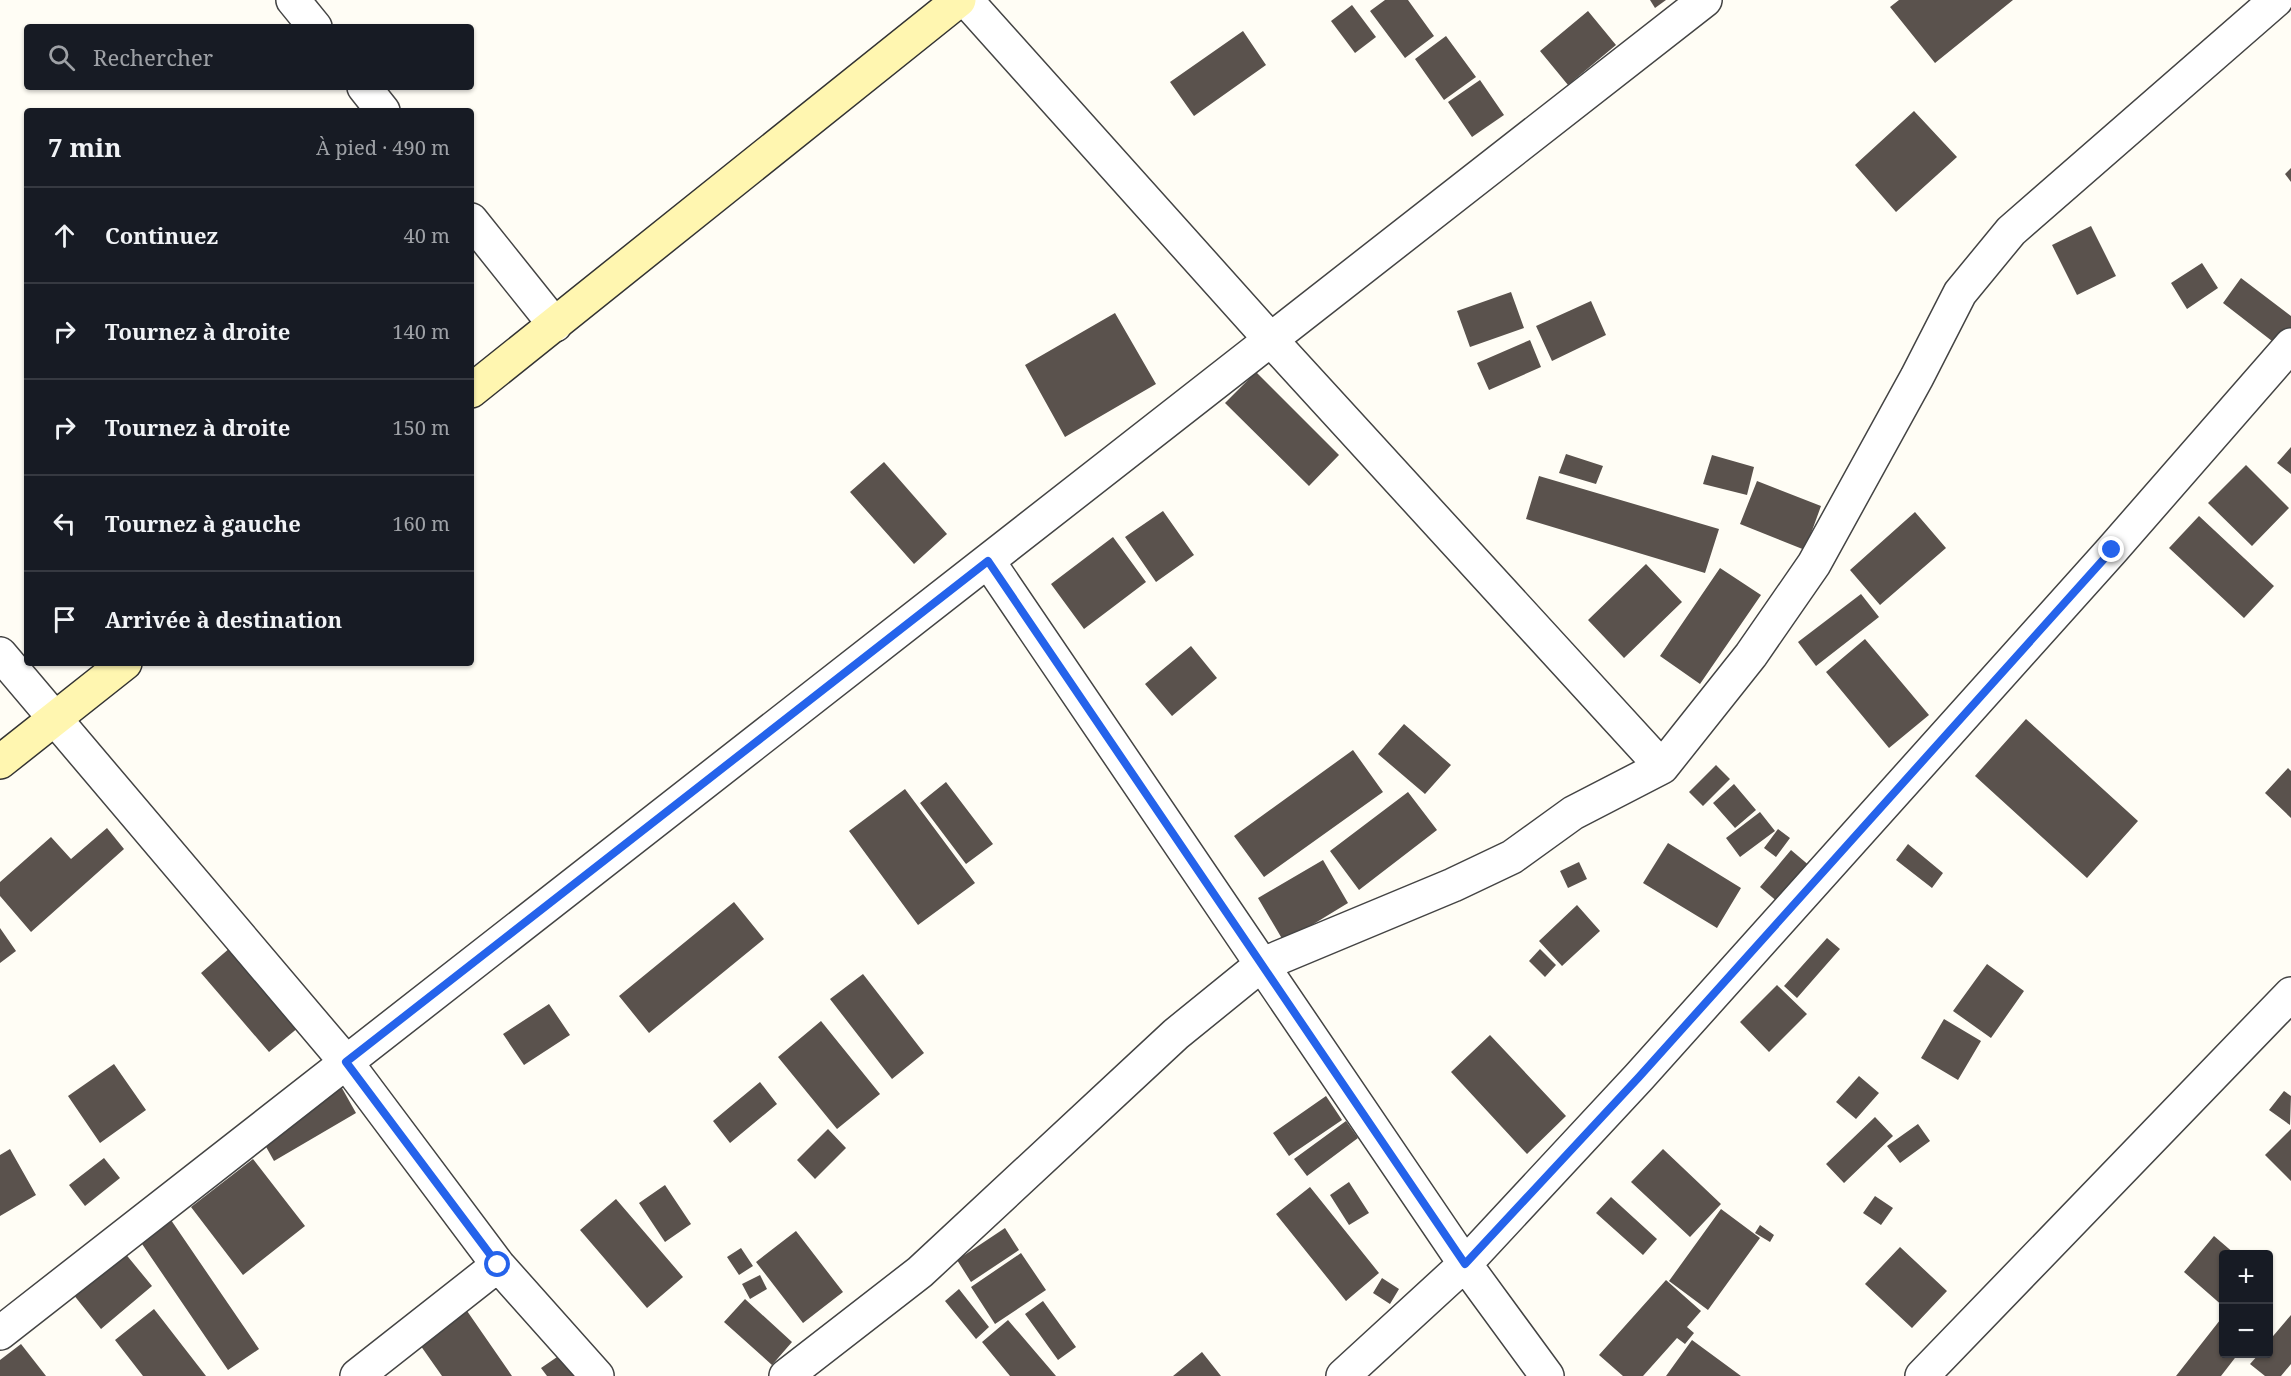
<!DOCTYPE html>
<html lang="fr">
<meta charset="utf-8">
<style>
body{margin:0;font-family:"Noto Serif",serif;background:#242831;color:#f1f3f6}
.controls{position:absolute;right:18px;bottom:18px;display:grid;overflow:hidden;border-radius:6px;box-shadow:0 2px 4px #0004}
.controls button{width:54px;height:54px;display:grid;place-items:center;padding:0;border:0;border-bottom:2px solid #363941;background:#171b24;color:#f1f3f6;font:30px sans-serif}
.stop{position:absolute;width:18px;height:18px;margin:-14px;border:4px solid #2563eb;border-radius:50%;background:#fff}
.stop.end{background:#2563eb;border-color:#fff;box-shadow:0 2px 6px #0008}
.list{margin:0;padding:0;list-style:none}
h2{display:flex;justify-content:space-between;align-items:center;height:78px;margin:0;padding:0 24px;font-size:26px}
h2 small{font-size:20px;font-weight:400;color:#9ea1a6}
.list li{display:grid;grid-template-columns:39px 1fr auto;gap:18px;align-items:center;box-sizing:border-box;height:96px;padding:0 24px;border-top:2px solid #363941}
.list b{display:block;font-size:22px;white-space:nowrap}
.list em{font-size:20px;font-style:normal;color:#9ea1a6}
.icon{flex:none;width:33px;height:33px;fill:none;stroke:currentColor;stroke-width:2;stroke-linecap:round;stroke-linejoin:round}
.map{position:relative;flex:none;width:2291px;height:1376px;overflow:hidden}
.search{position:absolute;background:#171b24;box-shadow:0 2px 4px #0004;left:24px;top:24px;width:450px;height:66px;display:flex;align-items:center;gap:15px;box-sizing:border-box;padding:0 21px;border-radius:6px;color:#9ea1a6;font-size:22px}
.panel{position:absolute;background:#171b24;box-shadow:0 2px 4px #0004;left:24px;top:108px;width:450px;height:558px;border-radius:6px}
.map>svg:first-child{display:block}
.building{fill:#5a524d}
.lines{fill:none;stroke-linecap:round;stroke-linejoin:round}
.minor-casing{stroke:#444;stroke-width:36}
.secondary-casing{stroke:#333;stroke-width:36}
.minor{stroke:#fff;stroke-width:33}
.secondary{stroke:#fff6b0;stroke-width:33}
.route{stroke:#2563eb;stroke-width:8}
</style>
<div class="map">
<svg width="2291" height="1376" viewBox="0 0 2291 1376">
<rect width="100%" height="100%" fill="#fffdf5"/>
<path class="building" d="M1385 0H1408L1434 36 1405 58 1370 11Z
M1650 0H1666L1655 8Z
M1899 0H2013L1935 63 1890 7Z
M1352 5 1376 37 1355 53 1331 21Z
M1588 11 1616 45 1568 85 1540 51Z
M1243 31 1266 65 1194 116 1170 82Z
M1446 36 1476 77 1444 100 1415 59Z
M1480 80 1504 115 1472 137 1448 102Z
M1914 111 1957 157 1896 212 1855 165Z
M2291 168V182L2285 174Z
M2091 226 2116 276 2077 295 2052 245Z
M2202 263 2218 288 2187 309 2171 283Z
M2241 278 2291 316V335L2281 348 2223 303Z
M1511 292 1524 328 1470 347 1457 311Z
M1591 301 1606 335 1552 361 1536 326Z
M1115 313 1156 384 1065 437 1025 365Z
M1530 340 1541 367 1489 390 1477 363Z
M1256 372 1339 455 1309 486 1225 403Z
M2291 447V474L2277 463Z
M1566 454 1603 466 1596 484 1559 473Z
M1712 455 1754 467 1747 495 1703 484Z
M884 462 947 534 914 564 850 492Z
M2246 465 2289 508 2252 546 2208 503Z
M1539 476 1719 529 1705 573 1526 519Z
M1757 481 1821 506 1805 550 1740 524Z
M1163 511 1194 555 1156 582 1125 537Z
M1915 512 1946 548 1880 605 1850 570Z
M2199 516 2274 586 2244 618 2169 548Z
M1113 537 1146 582 1084 629 1051 584Z
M1646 564 1682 602 1624 658 1588 620Z
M1720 568 1761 595 1700 684 1660 656Z
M1861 594 1879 617 1816 666 1798 642Z
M1865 639 1929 715 1889 748 1826 672Z
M1191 646 1217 678 1172 716 1145 684Z
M2026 719 2138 821 2087 878 1975 776Z
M1404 724 1451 765 1425 794 1378 754Z
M1353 750 1383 792 1264 877 1234 836Z
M1716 765 1730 779 1703 806 1689 792Z
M2288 768 2291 771V818L2265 793Z
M946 782 993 844 966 864 920 803Z
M1734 784 1756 810 1735 828 1713 803Z
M905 789 975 883 918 925 849 831Z
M1408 792 1437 830 1359 890 1330 851Z
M1760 812 1775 831 1740 857 1726 838Z
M107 828 124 849 31 932 0 896V882L51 837 71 859Z
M1778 829 1790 838 1776 857 1764 848Z
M1668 843 1741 888 1717 928 1643 883Z
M1908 844 1943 873 1932 888 1896 860Z
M1791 850 1811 867 1779 903 1760 887Z
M1323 860 1348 903 1284 942 1258 898Z
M1579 862 1587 879 1568 888 1560 871Z
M734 902 764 939 649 1033 619 996Z
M1577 905 1600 931 1562 966 1539 941Z
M0 928 16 951 0 963Z
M1827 938 1840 949 1797 998 1784 986Z
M231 947 299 1027 269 1052 201 973Z
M1540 949 1556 965 1545 977 1529 961Z
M1987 964 2024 991 1991 1038 1953 1011Z
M863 974 924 1053 892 1079 830 999Z
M1777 985 1807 1014 1769 1052 1740 1022Z
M549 1004 570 1035 524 1065 503 1034Z
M1944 1019 1981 1041 1958 1080 1921 1058Z
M821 1021 880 1094 837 1129 778 1057Z
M1490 1035 1566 1116 1527 1154 1451 1072Z
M114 1064 146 1110 100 1143 68 1096Z
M1859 1076 1879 1093 1856 1119 1836 1102Z
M338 1081 356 1113 274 1161 256 1129Z
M760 1082 777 1104 730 1143 713 1121Z
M2284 1091 2291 1096 2290 1125 2269 1110Z
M1326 1096 1342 1120 1289 1156 1273 1133Z
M1875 1117 1893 1136 1844 1183 1826 1164Z
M1346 1121 1358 1138 1307 1176 1294 1159Z
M1918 1124 1930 1141 1900 1163 1887 1146Z
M828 1129 846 1148 815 1179 797 1160Z
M2291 1129V1181L2265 1155Z
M10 1149 36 1195 0 1216V1155Z
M1663 1149 1721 1204 1690 1237 1631 1182Z
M104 1158 120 1178 85 1206 69 1185Z
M253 1159 305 1226 243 1275 191 1207Z
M1349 1182 1369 1213 1349 1225 1330 1195Z
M665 1185 691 1224 665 1242 639 1203Z
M1310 1187 1379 1273 1346 1301 1276 1214Z
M1875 1196 1893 1208 1881 1225 1863 1213Z
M1611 1197 1657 1239 1643 1255 1596 1213Z
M616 1199 683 1277 647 1308 580 1230Z
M1721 1209 1760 1238 1708 1310 1669 1281Z
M171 1220 259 1349 228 1370 140 1241Z
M1760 1225 1774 1235 1770 1242 1755 1233Z
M1005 1228 1019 1250 971 1282 957 1260Z
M796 1231 843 1292 803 1323 756 1262Z
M2214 1236 2235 1254H2224V1307L2184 1272Z
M1900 1247 1947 1291 1912 1328 1865 1284Z
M741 1248 753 1266 739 1275 727 1257Z
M124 1252 152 1286 101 1329 73 1294Z
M1021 1253 1046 1290 995 1324 971 1287Z
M760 1275 767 1289 750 1299 742 1284Z
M1382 1278 1399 1289 1390 1304 1373 1293Z
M1666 1280 1701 1311 1687 1327 1694 1333 1685 1344 1677 1338 1643 1376H1623L1599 1355Z
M959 1289 989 1327 976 1339 945 1301Z
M745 1299 792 1342 772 1365 724 1322Z
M1043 1301 1076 1347 1058 1360 1025 1314Z
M465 1308 512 1376H442L418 1342Z
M154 1309 206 1376H143L115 1340Z
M2224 1315V1354H2238L2221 1376H2176Z
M2291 1315V1364L2281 1376H2265L2250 1364 2259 1354H2268V1342Z
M1008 1320 1056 1376H1010L982 1342Z
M1692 1340 1741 1376H1666Z
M21 1344 46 1376H0V1360Z
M1202 1352 1221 1376H1173Z
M560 1355 575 1376H547L541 1368Z"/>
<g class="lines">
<g class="minor-casing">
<path id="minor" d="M293 0 315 27
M966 0 1271 340 1662 767
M364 87 383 111
M471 220 555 325
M988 561 1465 1264 1547 1376
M0 654 346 1062 498 1265 597 1376
M0 1333 1705 0
M357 1376 498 1265
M786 1376 920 1272 1176 1034 1261 965 1453 885 1512 857 1573 813 1662 767 1751 655 1814 564 1917 377 1960 293 2011 231 2276 0
M1343 1376 1465 1264 1639 1077 2112 550 2291 345
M1922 1376 2291 994"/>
</g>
<g class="secondary-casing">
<path id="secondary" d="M471 391 959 0
M0 762 125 663"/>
</g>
<use href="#minor" class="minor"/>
<use href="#secondary" class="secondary"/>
</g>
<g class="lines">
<path class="route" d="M498 1265 346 1062 988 561 1465 1264 1639 1077 2112 550"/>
</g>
</svg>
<div class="controls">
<button>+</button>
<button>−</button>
</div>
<div class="stop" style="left:498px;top:1265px"></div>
<div class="stop end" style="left:2112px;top:550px"></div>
<div class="search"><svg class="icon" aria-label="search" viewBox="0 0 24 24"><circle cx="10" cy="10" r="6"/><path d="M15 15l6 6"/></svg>Rechercher</div>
<section class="panel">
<h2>7 min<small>À pied · 490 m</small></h2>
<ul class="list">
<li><svg class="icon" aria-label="ahead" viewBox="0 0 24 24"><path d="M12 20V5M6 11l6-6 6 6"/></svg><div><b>Continuez</b></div><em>40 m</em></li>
<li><svg class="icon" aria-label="right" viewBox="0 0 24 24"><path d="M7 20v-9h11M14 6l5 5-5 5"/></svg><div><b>Tournez à droite</b></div><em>140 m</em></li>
<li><svg class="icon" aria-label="right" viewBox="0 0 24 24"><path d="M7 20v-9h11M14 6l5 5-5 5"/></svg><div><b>Tournez à droite</b></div><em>150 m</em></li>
<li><svg class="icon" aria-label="left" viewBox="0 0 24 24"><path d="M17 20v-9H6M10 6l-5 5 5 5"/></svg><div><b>Tournez à gauche</b></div><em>160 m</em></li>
<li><svg class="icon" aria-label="arrive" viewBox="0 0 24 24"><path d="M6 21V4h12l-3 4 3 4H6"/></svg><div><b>Arrivée à destination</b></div></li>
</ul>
</section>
</div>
